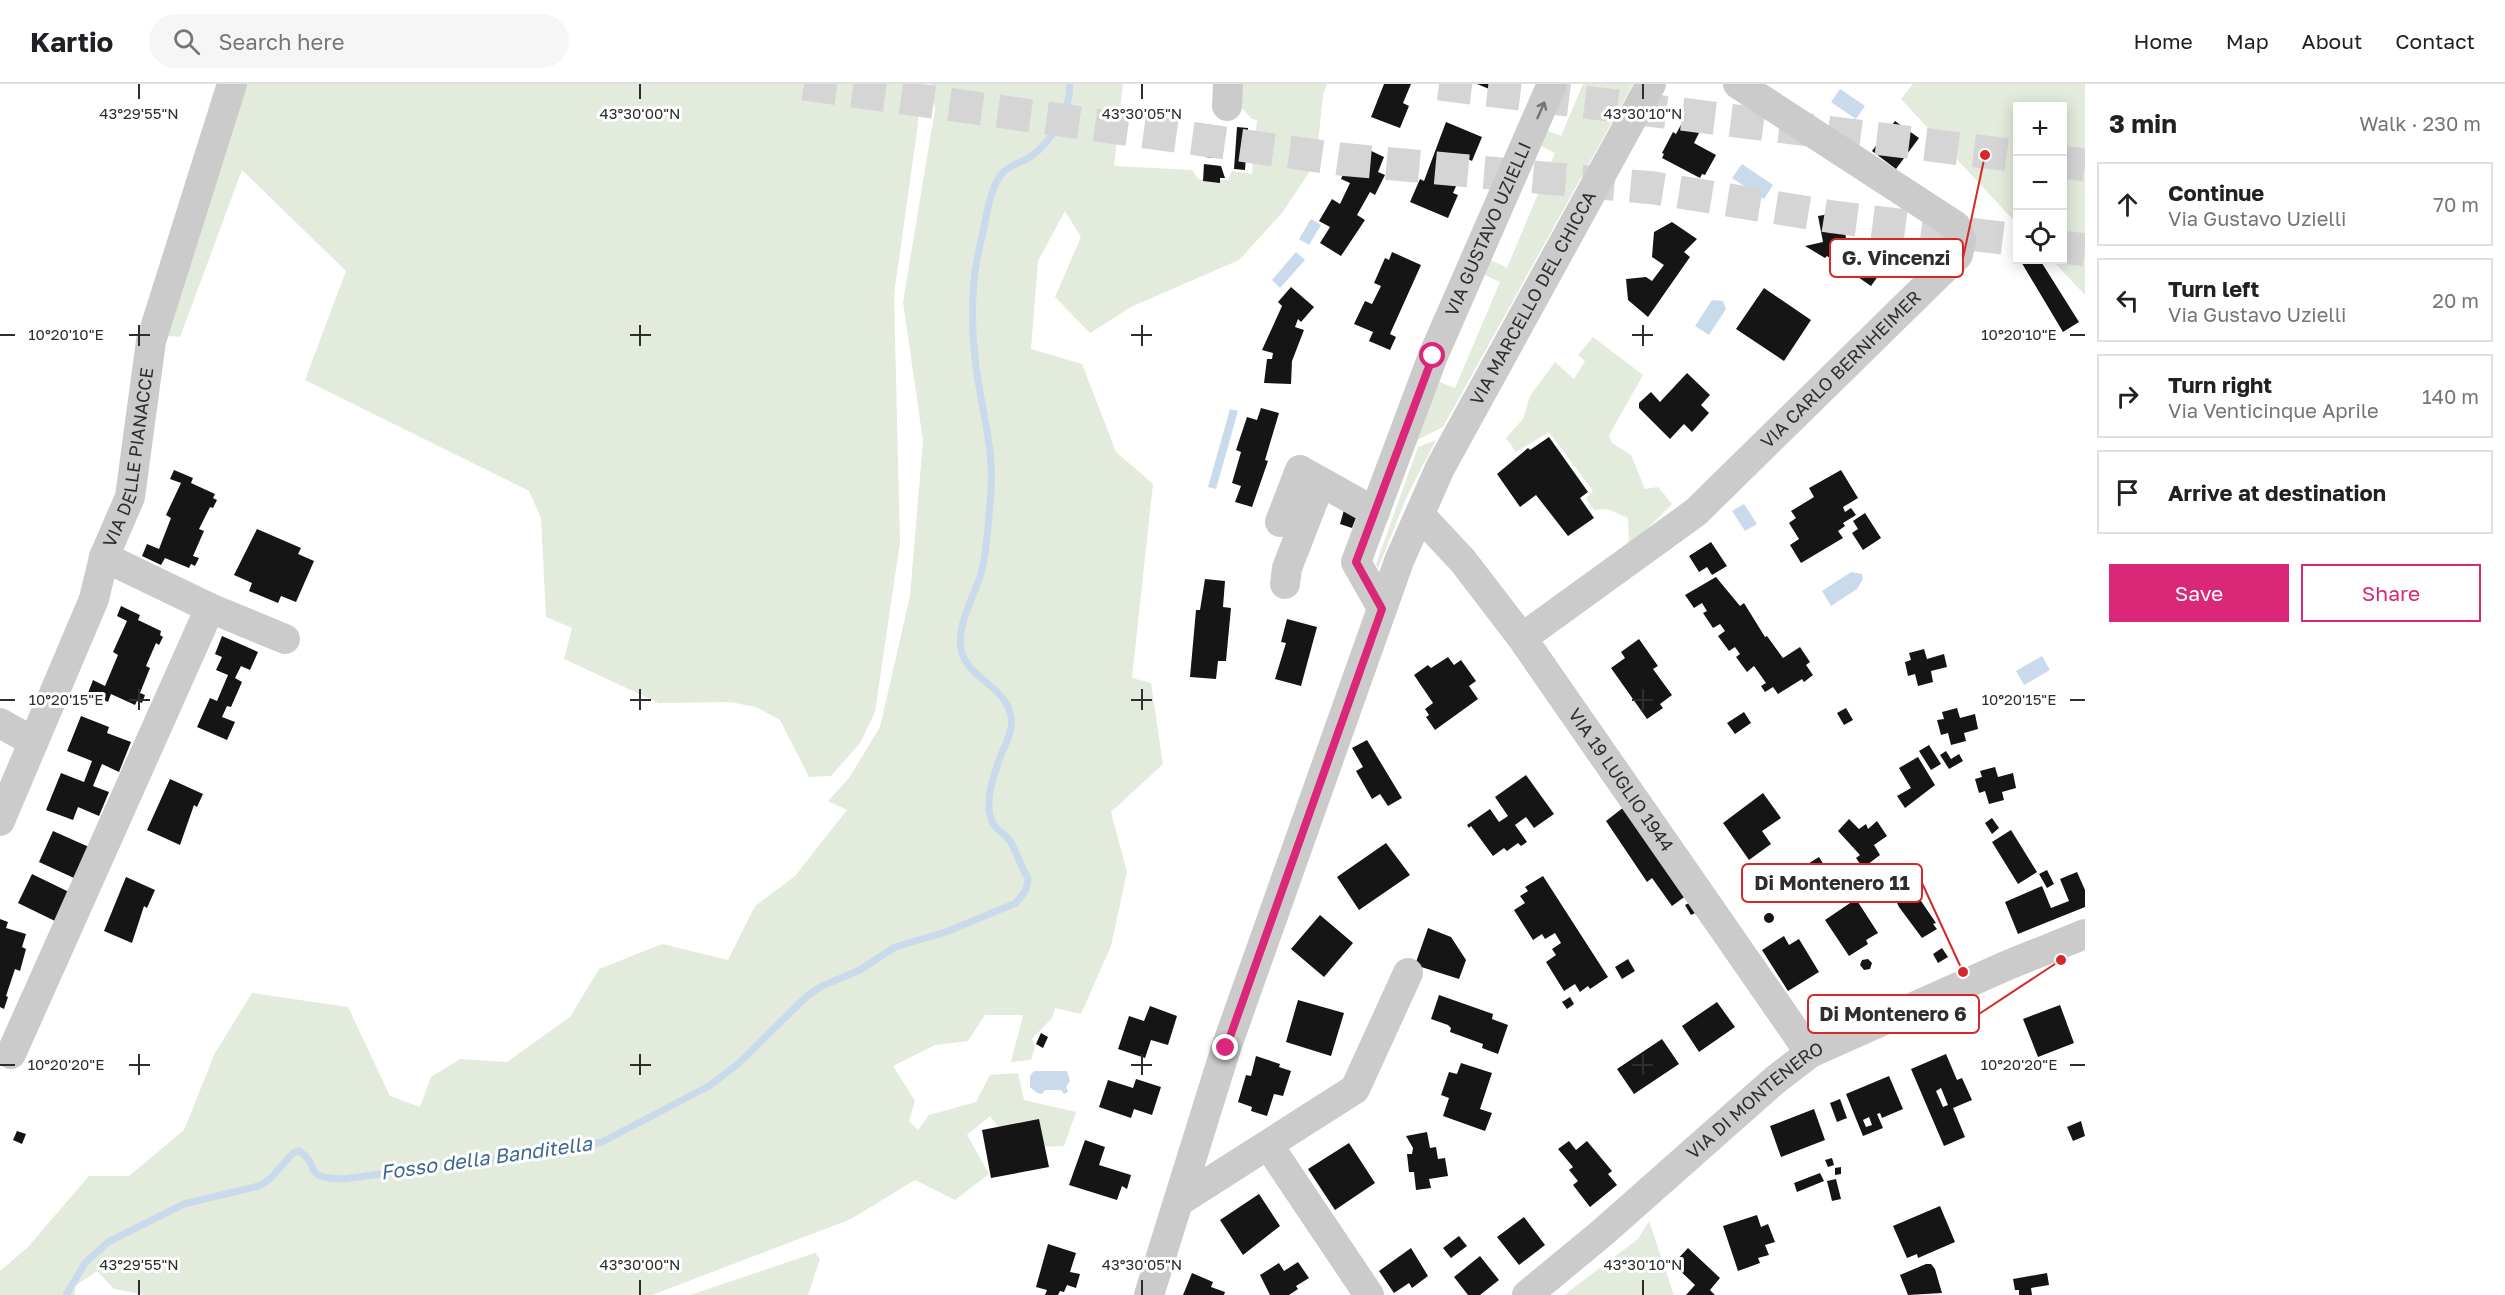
<!DOCTYPE html>
<meta charset="utf-8">
<style>
body{margin:0;font-family:"Golos Text",sans-serif;background:#f6f6f6;color:#202124}
.controls{position:absolute;right:18px;top:18px;display:grid;overflow:hidden;border-radius:0px;box-shadow:0 3px 15px #0003}
.controls button{width:54px;height:54px;display:grid;place-items:center;padding:0;border:0;border-bottom:2px solid #e0e0e0;background:#fff;color:#202124;font:30px sans-serif}
.stop{position:absolute;width:18px;height:18px;margin:-14px;border:4px solid #db2777;border-radius:50%;background:#fff}
.stop.end{background:#db2777;border-color:#fff;box-shadow:0 2px 6px #0008}
.list{margin:0;padding:0;list-style:none}
h2{display:flex;justify-content:space-between;align-items:center;height:78px;margin:0;padding:0 24px;font-size:26px}
h2 small{font-size:20px;font-weight:400;color:#757577}
.list li{display:grid;grid-template-columns:39px 1fr auto;gap:18px;align-items:center;box-sizing:border-box;height:84px;margin:0 12px 12px;padding:0 12px;border:2px solid #e0e0e0;border-radius:0px}
.list b{display:block;font-size:22px;white-space:nowrap}
.list p{margin:0;font-size:20px;white-space:nowrap;color:#757577}
.list em{font-size:20px;font-style:normal;color:#757577}
.actions{display:flex;gap:12px;padding:18px 24px}
.actions a{flex:1;padding:14px 0;border:2px solid #db2777;border-radius:0px;text-align:center;font-size:21px;color:#db2777}
.actions .main{background:#db2777;color:#fff}
.icon{flex:none;width:33px;height:33px;fill:none;stroke:currentColor;stroke-width:2;stroke-linecap:round;stroke-linejoin:round}
.map{position:relative;flex:none;width:2085px;height:1211px;overflow:hidden}
header{display:flex;align-items:center;gap:36px;box-sizing:border-box;height:84px;padding:0 30px;background:#fff;border-bottom:2px solid #e0e0e0}
header strong{font-size:28px}
nav{display:flex;gap:33px;margin-inline-start:auto;font-size:21px}
.search{width:420px;height:54px;background:#f6f6f6;display:flex;align-items:center;gap:15px;box-sizing:border-box;padding:0 21px;border-radius:33px;color:#757577;font-size:22px}
main{display:flex}
aside{flex:1;background:#fff}
.map>svg:first-child{display:block}
.green{fill:#e3ebdc}
.water{fill:#c8daeb}
.lines{fill:none;stroke-linecap:round;stroke-linejoin:round}
.stream{stroke:#c8daeb;stroke-width:7}
.building{fill:#151515;fill-rule:evenodd}
.highway-tunnel{stroke:#d5d5d5;stroke-width:33;stroke-dasharray:33 16;stroke-linecap:butt}
.minor{stroke:#cbcbcb;stroke-width:30}
.oneway{stroke:#757575}
.route{stroke:#db2777;stroke-width:8}
.ticks{fill:none;stroke:#2e2e2e;stroke-width:2}
.labels{text-anchor:middle;stroke-width:6;stroke-linejoin:round;paint-order:stroke}
.street-label{font-size:18px;fill:#2e2e2e;stroke:#fff}
.water-label{font-size:20px;font-style:italic;fill:#3e688e;stroke:#fff}
.ticks-label{font-size:15px;text-anchor:middle;fill:#2e2e2e;stroke:#fff;stroke-width:6;stroke-linejoin:round;paint-order:stroke}
.leader{fill:none;stroke:#d62828;stroke-width:2}
.callout-dot{fill:#d62828;stroke:#fff;stroke-width:2}
.callout{fill:#fff;stroke:#d62828;stroke-width:2}
.callout-label{font-size:20px;text-anchor:middle;font-weight:bold;fill:#2e2e2e}
</style>
<header>
<strong>Kartio</strong>
<div class="search"><svg class="icon" aria-label="search" viewBox="0 0 24 24"><circle cx="10" cy="10" r="6"/><path d="M15 15l6 6"/></svg>Search here</div>
<nav><a>Home</a><a>Map</a><a>About</a><a>Contact</a></nav>
</header>
<main>
<div class="map">
<svg width="2085" height="1211" viewBox="0 0 2085 1211">
<rect width="100%" height="100%" fill="#fff"/>
<path class="green" d="M240 0H919L918 40 894 211 900 458 875 628 860 659 831 692 809 693 780 636 756 623 730 618 659 619 564 575 572 544 546 533 541 434 529 407 305 296 346 187 242 86 180 253 161 251Z
M931 0H1123L1114 82 1192 86 1198 95 1228 96 1232 87 1252 90 1257 36 1252 35 1241 23 1242 0H1327L1323 11 1316 78 1282 129 1239 176 1131 223 1090 249 1055 213 1081 153 1065 127 1038 177 1031 265 1082 280 1116 368 1153 400 1132 594 1151 599 1163 680 1111 728 1127 788 1111 862 1081 930 1055 924 1052 934 1032 955 1035 962 1031 976 1011 978 1023 931H985L968 957 935 961 893 982 915 1017 909 1037 918 1046 929 1031 976 1018 990 991 1018 989 1024 1016 1076 1028 1064 1062 1038 1063 1010 1057 990 1032 967 1051 989 1090 955 1116 915 1096 851 1135 652 1211H146L114 1205 97 1187 75 1202V1211H0V1187L27 1164 89 1092H129L184 1046 215 969 252 909 348 923 390 1012 420 1023 431 993 460 975 507 978 570 933 599 885 662 860 728 876 755 822 795 792 847 726 828 717 849 694 880 643 910 512 923 357 903 218 935 25Z
M1583 0H1633L1443 343 1417 356 1437 297 1455 304 1500 198 1483 190 1489 175 1507 184 1555 69 1537 60 1543 45 1561 52Z
M1913 0H2085V211L2052 176H2062V22H2018L2017 140 1901 15Z
M1593 253 1643 291 1609 351 1612 359 1631 371 1645 405 1658 403 1672 420 1629 463 1628 434 1607 425 1594 426 1586 414 1593 407 1549 348 1516 368 1506 354 1523 335 1530 312 1555 278 1574 295 1585 277 1578 271Z
M1436 356 1407 412 1378 485 1376 480 1418 363Z
M1649 1137 1674 1211H1564L1638 1155Z
M815 1169 820 1175 808 1211H690Z"/>
<path class="water" d="M1840 5 1865 22 1856 35 1831 18Z
M1742 80 1773 101 1764 115 1732 94Z
M1311 135 1321 141 1309 161 1299 155Z
M1296 168 1305 176 1280 204 1272 196Z
M1712 216 1723 217 1726 225 1709 251 1695 242Z
M1230 325 1238 327 1216 405 1208 403Z
M1744 420 1757 440 1745 447 1732 427Z
M1851 488 1862 490 1863 495 1857 505 1831 522 1822 507Z
M2042 572 2050 586 2024 601 2016 587Z
M1034 987H1067L1070 997 1066 1003 1068 1008 1064 1010 1061 1006H1045L1042 1010 1037 1009 1030 1003V992Z"/>
<g class="lines">
<path class="stream" d="M66 1211 85 1179 108 1158 184 1120 259 1102 270 1095 293 1069 299 1067C323 1083 299 1093 343 1095L554 1067 602 1058 709 1002 738 980 807 912 822 902 860 886 895 863 946 848 1016 819 1026 806 1028 794C1020 782 1017 768 1010 757 1006 751 998 747 994 741 982 722 994 690 1001 671 1006 659 1014 644 1011 632 1005 601 967 595 961 565 956 540 976 510 982 486 987 465 988 441 990 419 995 375 986 344 979 302 971 257 969 202 981 157 986 137 988 110 1000 92 1008 81 1019 80 1030 73 1052 58 1070 27 1070 0"/>
</g>
<path class="building" d="M1384 0H1411L1403 19 1409 22 1400 44 1371 33Z
M1477 0H1503L1499 9Z
M1691 22 1708 31 1694 59 1716 71 1705 91 1702 90 1700 94 1662 74 1664 70 1662 69 1673 48 1676 50Z
M1895 37 1919 54 1896 85 1872 67Z
M1446 38 1482 53 1472 77 1468 75 1453 109 1458 111 1448 134 1410 118 1420 95 1424 97Z
M1208 43 1218 44 1215 74 1205 73Z
M1237 43 1248 44 1245 86 1234 85Z
M1363 63 1384 73 1378 88 1385 91 1375 111 1370 108 1357 131 1365 136 1341 172 1320 159 1330 143 1319 137 1332 115 1340 120 1350 99 1341 95 1350 75 1357 78Z
M1204 80 1221 82 1225 94H1220V99L1203 97Z
M1841 128 1846 154H1844L1856 162 1852 167 1881 188 1871 202 1827 172 1825 174 1805 162 1823 158 1818 132Z
M1672 138 1697 155 1684 168 1690 173 1648 233 1628 216 1626 195 1646 193 1652 197 1664 181 1652 173 1654 148Z
M1879 152 1885 155 1887 152 1901 161 1886 185 1866 172Z
M1392 168 1421 181 1390 250 1396 253 1390 266 1369 257 1373 248 1354 240 1365 217 1372 220 1381 202 1374 199 1385 174 1389 176Z
M2020 176H2040L2079 238 2063 248Z
M1291 203 1314 223 1301 238 1298 235 1295 243 1304 246 1292 277 1291 300 1264 299 1267 275H1272L1273 269 1262 266 1282 222 1278 218Z
M1764 204 1811 236 1784 277 1736 245Z
M1687 289 1710 311 1701 321 1709 329 1692 348 1684 340 1670 355 1639 324V319L1651 308 1660 318Z
M1261 324 1279 329 1265 376 1268 377 1252 423 1235 418 1241 402 1232 399 1241 368 1236 366 1247 333 1257 336Z
M1549 353 1588 408 1580 414 1594 434 1568 452 1536 411 1520 423 1497 390 1528 364 1530 366Z
M174 386 193 394 191 399 215 410 213 414 217 416 213 424 210 423 199 445 204 447 193 472 199 474 195 482 191 480 189 484 165 474 161 481 142 472 147 460 159 465 171 434 166 431 181 399 170 395Z
M1841 386 1858 414 1843 423 1845 428 1851 424 1856 431 1843 439 1845 442 1838 447 1843 454 1801 479 1790 461 1799 455 1789 439 1796 434 1791 427 1814 413 1809 404Z
M1344 426 1357 431 1352 444 1340 440Z
M1865 429 1881 454 1863 466 1852 449 1858 445 1853 437Z
M257 445 301 464 298 470 314 477 296 518 281 512 278 519 249 507 252 499 234 491Z
M1711 458 1727 482 1712 491 1707 483 1699 488 1689 472Z
M1716 493 1740 522 1744 519 1765 553 1767 552 1783 574 1800 563 1810 578 1806 581 1813 591 1804 598 1802 595 1778 610 1773 603 1765 608 1761 602 1766 599 1754 582 1747 588 1736 573 1740 570 1735 563 1729 567 1718 552 1725 547 1720 540 1713 544 1703 529 1707 527 1702 519 1694 524 1685 511Z
M1205 495 1225 497 1223 523 1231 524 1226 577H1218L1216 595 1190 593 1196 526H1200Z
M121 522 140 531 138 536 161 547 160 551 163 553 159 561 156 559 146 582 150 584 140 609 145 611 142 619 137 617 135 621 111 610 108 618 88 609 93 596 105 602 118 571 113 568 127 537 117 532Z
M1287 535 1317 543 1301 602 1275 595 1286 559 1281 558Z
M222 552 258 568 250 586 241 582 235 594 242 598 231 623 227 622 222 633 235 638 227 656 197 643 210 614 217 617 228 591 216 586 222 573 215 570Z
M1639 555 1658 582 1653 585 1672 611 1660 620 1663 624 1647 635 1611 584 1625 574 1621 568Z
M1924 565 1927 575 1944 570 1947 583 1931 587 1933 598 1918 602 1915 590 1908 592 1905 578 1911 576 1909 569Z
M1448 573 1454 581 1461 576 1476 597 1469 602 1478 615 1435 646 1426 633 1429 631 1425 625 1433 619 1414 591 1428 581 1431 584Z
M1846 624 1853 636 1844 641 1837 629Z
M1957 624 1960 634 1975 630 1978 645 1964 649 1966 657 1951 661 1948 649 1941 651 1937 636 1944 635 1942 628Z
M1744 628 1751 639 1735 650 1727 639Z
M81 632 109 643 107 649 131 658 119 688 102 680 93 702 109 708 99 732 78 723 73 736 46 726 61 689 84 698 92 677 67 667Z
M1367 656 1402 714 1388 722 1380 710 1372 715 1356 687 1363 683 1352 664Z
M1929 661 1941 680 1931 686 1919 667Z
M1946 667 1951 675 1959 670 1963 677 1949 685 1940 671Z
M1918 673 1935 701 1905 724 1897 712 1911 704 1899 684Z
M1995 683 1998 693 2013 689 2016 704 2002 708 2004 716 1989 720 1985 707 1979 709 1975 695 1982 693 1980 687Z
M1526 691 1554 730 1534 744 1526 733 1515 741 1527 758 1521 762 1518 759 1507 767 1504 764 1493 772 1471 742 1469 744 1467 741 1490 725 1499 738 1508 732 1495 713Z
M170 695 203 710 197 723 194 721 180 761 147 746Z
M1763 709 1781 734 1762 747 1771 760 1749 776 1723 739Z
M1624 723 1687 811 1672 822 1652 794 1647 798 1606 737Z
M1992 734 1999 744 1992 750 1985 739Z
M1849 735 1859 745 1866 740 1868 745 1877 737 1887 752 1874 761 1880 771 1863 784 1856 774 1860 771 1838 747Z
M2011 746 2037 788 2018 800 1992 758Z
M53 747 89 763 74 794 39 778Z
M1386 759 1410 791 1359 826 1337 793Z
M1819 773 1832 794 1828 796 1833 804 1812 817 1793 789Z
M1900 786 1936 839 1933 840 1937 845 1922 854 1899 823 1885 796Z
M2047 786 2054 800 2047 804 2039 790Z
M2077 788 2085 806V823L2018 850 2005 818 2042 802 2051 824 2069 817 2060 795Z
M32 790 69 808 55 837 18 819Z
M1543 792 1608 893 1590 905 1588 902 1580 908 1575 900 1564 907 1546 878 1556 871 1552 865 1561 859 1555 849 1545 855 1542 850 1533 856 1514 826 1525 819 1520 812 1528 807 1525 803Z
M126 793 155 806 147 824 144 822 132 859 104 847Z
M1856 815 1878 849 1866 856 1868 860 1849 872 1825 836Z
M1691 818 1697 828 1691 831 1685 821Z
M1764 834a5 5 0 1 1 10 0a5 5 0 1 1-10 0Z
M1320 831 1353 859 1324 893 1291 865Z
M0 835 8 838 6 844 26 850 22 863 26 865 20 887 15 885 6 912 8 913 4 925 0 923Z
M1428 844 1451 853 1466 876 1459 895 1415 881Z
M1784 852 1789 861 1799 855 1819 888 1788 907 1762 866Z
M1942 864 1948 873 1938 879 1933 870Z
M1628 875 1635 887 1622 895 1615 883Z
M1868 875 1872 879 1870 885 1864 886 1860 881 1862 876Z
M1439 911 1493 930 1492 935 1508 941 1498 970 1482 964 1483 960 1450 948 1451 944 1448 941 1431 935Z
M1570 913 1574 920 1567 925 1562 918Z
M1298 916 1344 929 1331 972 1286 958Z
M1717 918 1735 943 1699 968 1682 942Z
M2060 921 2074 959 2038 973 2023 935Z
M1150 922 1177 932 1168 961 1151 956 1145 974 1118 965 1129 932 1144 937Z
M1041 949 1048 953 1043 964 1036 960Z
M1662 955 1679 980 1634 1010 1617 985Z
M1946 970 1957 996 1962 994 1972 1016 1953 1024 1965 1053 1944 1062 1911 985ZM1941 1004 1948 1021 1943 1023 1936 1007Z
M1256 972 1280 980 1279 983 1291 987 1283 1012 1274 1010 1267 1032 1251 1027 1252 1023 1238 1018 1246 991 1251 992Z
M1461 979 1492 989 1480 1025 1492 1029 1485 1047 1443 1032 1449 1014 1441 1011 1449 988 1457 990Z
M1889 992 1903 1025 1882 1034 1880 1029 1877 1030 1883 1044 1863 1052 1846 1010ZM1869 1033 1872 1041 1866 1043 1863 1036Z
M1136 995 1161 1003 1152 1031 1134 1025 1131 1034 1099 1023 1108 996 1133 1004Z
M1840 1015 1847 1034 1837 1038 1830 1019Z
M1814 1025 1825 1056 1781 1073 1770 1042Z
M1039 1035 1049 1083 991 1094 982 1046Z
M2081 1037 2085 1052 2073 1057 2067 1043Z
M17 1047 26 1050 22 1060 13 1056Z
M1427 1048 1430 1064 1436 1063 1438 1075 1445 1074 1448 1092 1429 1095 1431 1104 1416 1106 1414 1088H1409L1407 1070H1412L1413 1064 1406 1052Z
M1085 1056 1105 1063 1099 1081 1131 1091 1127 1105 1122 1102 1117 1116 1069 1101Z
M1569 1057 1576 1066 1587 1057 1612 1087 1608 1090 1617 1101 1590 1123 1573 1101 1578 1097 1569 1086 1573 1083 1558 1065Z
M1349 1059 1375 1099 1335 1126 1308 1085Z
M1832 1074 1834 1081 1828 1083 1825 1076Z
M1841 1083V1090L1835 1091V1084Z
M1820 1089 1824 1097 1797 1108 1794 1099Z
M1836 1095 1841 1115 1832 1117 1827 1097Z
M1259 1110 1280 1142 1243 1171 1220 1136Z
M1940 1122 1955 1158 1918 1174 1917 1170 1907 1174 1893 1142Z
M1757 1131 1761 1143 1768 1140 1775 1158 1765 1161 1769 1171 1758 1174 1760 1179 1738 1187 1723 1142Z
M1524 1133 1545 1161 1519 1181 1497 1153Z
M1459 1152 1467 1162 1451 1174 1443 1164Z
M1048 1160 1076 1169 1070 1188 1080 1190 1076 1204 1067 1201 1064 1208 1060 1207 1058 1211H1045L1047 1206 1036 1203Z
M1411 1164 1428 1192 1412 1204 1409 1199 1394 1209 1379 1187Z
M1688 1164 1720 1194 1710 1206 1715 1211H1686L1695 1201 1673 1180Z
M1480 1172 1499 1196 1480 1211H1468L1454 1193Z
M1298 1178 1309 1194 1296 1202 1298 1205 1289 1211H1270L1260 1191 1279 1179 1284 1187Z
M1926 1180H1931L1935 1185 1942 1209 1908 1211 1900 1191Z
M1192 1189 1213 1198 1211 1203 1225 1208 1224 1211H1183Z
M2047 1189 2049 1201 2031 1204 2032 1211H2019V1206H2015L2013 1195Z"/>
<g class="lines">
<path class="highway-tunnel" d="M804 0 1339 75 1654 104 1834 133 2018 156
M1439 0 2018 72
M2062 78 2085 81
M2062 163 2085 166"/>
<g class="minor">
<path d="M1227 22 1228 0"/>
<path id="s1" d="M1420 431 1463 477 1522 554 1810 969"/>
<path d="M1280 438 1300 386 1375 428"/>
<path d="M1285 500 1287 484 1315 412"/>
<path d="M210 524 285 555"/>
<path id="s2" d="M1382 524 1356 478 1433 272 1552 0"/>
<path id="s3" d="M1522 554 1696 428 1958 171 1961 156 1956 142 1738 0"/>
<path d="M0 639 32 657"/>
<path id="s4" d="M0 737 94 515 104 473 130 413 151 257 232 0"/>
<path d="M11 970 210 524 104 473"/>
<path d="M1269 1062 1369 1211"/>
<path d="M1181 1116 1355 1005 1408 889"/>
<path id="s5" d="M1149 1211 1226 964 1399 477 1440 384 1651 0"/>
<path id="s6" d="M1527 1211 1602 1149 1775 996 1810 969 2008 881 2085 850"/>
</g>
</g>
<defs><path id="oneway-shaft" d="M-6 0H5M1.5-3L5.5 0L1.5 3" fill="none" stroke-width="1.6" stroke-linecap="round" stroke-linejoin="round" transform="scale(1.5)"/></defs>
<use class="oneway" href="#oneway-shaft" transform="translate(1541 26) rotate(-66)"/>
<g class="lines">
<path class="route" d="M1226 964 1382 525 1356 478 1433 272"/>
</g>
<path class="ticks" d="M139 0V15M640 0V15M1142 0V15M1643 0V15M139 241V262M640 241V262M1142 241V262M1643 241V262M0 251H15M129 251H150M630 251H651M1131 251H1152M1632 251H1653M2070 251H2085M139 605V626M640 605V626M1142 605V626M1643 605V626M0 616H15M129 616H150M630 616H651M1131 616H1152M1632 616H1653M2070 616H2085M139 970V991M640 970V991M1142 970V991M1643 970V991M0 981H15M129 981H150M630 981H651M1131 981H1152M1632 981H1653M2070 981H2085M139 1196V1211M640 1196V1211M1142 1196V1211M1643 1196V1211"/>
<g class="labels">
<g class="street-label">
<text dy="6" stroke="none"><textPath href="#s2" startOffset="411">VIA GUSTAVO UZIELLI</textPath></text>
<text dy="6" stroke="none"><textPath href="#s5" startOffset="1071">VIA MARCELLO DEL CHICCA</textPath></text>
<text dy="6" stroke="none"><textPath href="#s3" startOffset="418">VIA CARLO BERNHEIMER</textPath></text>
<text dy="6" stroke="none"><textPath href="#s4" startOffset="388">VIA DELLE PIANACCE</textPath></text>
<text dy="6" stroke="none"><textPath href="#s1" startOffset="333">VIA 19 LUGLIO 1944</textPath></text>
<text dy="6" stroke="none"><textPath href="#s6" startOffset="300">VIA DI MONTENERO</textPath></text>
</g>
<g class="water-label">
<text transform="translate(486 1074) rotate(-8)" y="7">Fosso della Banditella</text>
</g>
</g>
<g class="ticks-label">
<text x="139" y="35">43°29'55"N</text>
<text x="640" y="35">43°30'00"N</text>
<text x="1142" y="35">43°30'05"N</text>
<text x="1643" y="35">43°30'10"N</text>
<text x="2019" y="256">10°20'10"E</text>
<text x="66" y="256">10°20'10"E</text>
<text x="2019" y="621">10°20'15"E</text>
<text x="66" y="621">10°20'15"E</text>
<text x="2019" y="986">10°20'20"E</text>
<text x="66" y="986">10°20'20"E</text>
<text x="139" y="1186">43°29'55"N</text>
<text x="640" y="1186">43°30'00"N</text>
<text x="1142" y="1186">43°30'05"N</text>
<text x="1643" y="1186">43°30'10"N</text>
</g>
<path class="leader" d="M1985 71L1963 174M1963 888L1922 799M2061 876L1979 930"/>
<g class="callout-dot">
<circle cx="1985" cy="71" r="6"/>
<circle cx="1963" cy="888" r="6"/>
<circle cx="2061" cy="876" r="6"/>
</g>
<g class="callout">
<rect x="1830" y="155" width="133" height="38" rx="6"/>
<rect x="1742" y="780" width="180" height="38" rx="6"/>
<rect x="1808" y="911" width="171" height="38" rx="6"/>
</g>
<g class="callout-label">
<text x="1896" y="181">G. Vincenzi</text>
<text x="1832" y="806">Di Montenero 11</text>
<text x="1893" y="937">Di Montenero 6</text>
</g>
</svg>
<div class="controls">
<button>+</button>
<button>−</button>
<button><svg class="icon" aria-label="locate" viewBox="0 0 24 24"><circle cx="12" cy="12" r="6"/><path d="M12 2v4M12 18v4M2 12h4M18 12h4"/></svg></button>
</div>
<div class="stop" style="left:1433px;top:272px"></div>
<div class="stop end" style="left:1226px;top:964px"></div>
</div>
<aside>
<h2>3 min<small>Walk · 230 m</small></h2>
<ul class="list">
<li><svg class="icon" aria-label="ahead" viewBox="0 0 24 24"><path d="M12 20V5M6 11l6-6 6 6"/></svg><div><b>Continue</b><p>Via Gustavo Uzielli</p></div><em>70 m</em></li>
<li><svg class="icon" aria-label="left" viewBox="0 0 24 24"><path d="M17 20v-9H6M10 6l-5 5 5 5"/></svg><div><b>Turn left</b><p>Via Gustavo Uzielli</p></div><em>20 m</em></li>
<li><svg class="icon" aria-label="right" viewBox="0 0 24 24"><path d="M7 20v-9h11M14 6l5 5-5 5"/></svg><div><b>Turn right</b><p>Via Venticinque Aprile</p></div><em>140 m</em></li>
<li><svg class="icon" aria-label="arrive" viewBox="0 0 24 24"><path d="M6 21V4h12l-3 4 3 4H6"/></svg><div><b>Arrive at destination</b></div></li>
</ul>
<div class="actions"><a class="main">Save</a><a>Share</a></div>
</aside>
</main>
